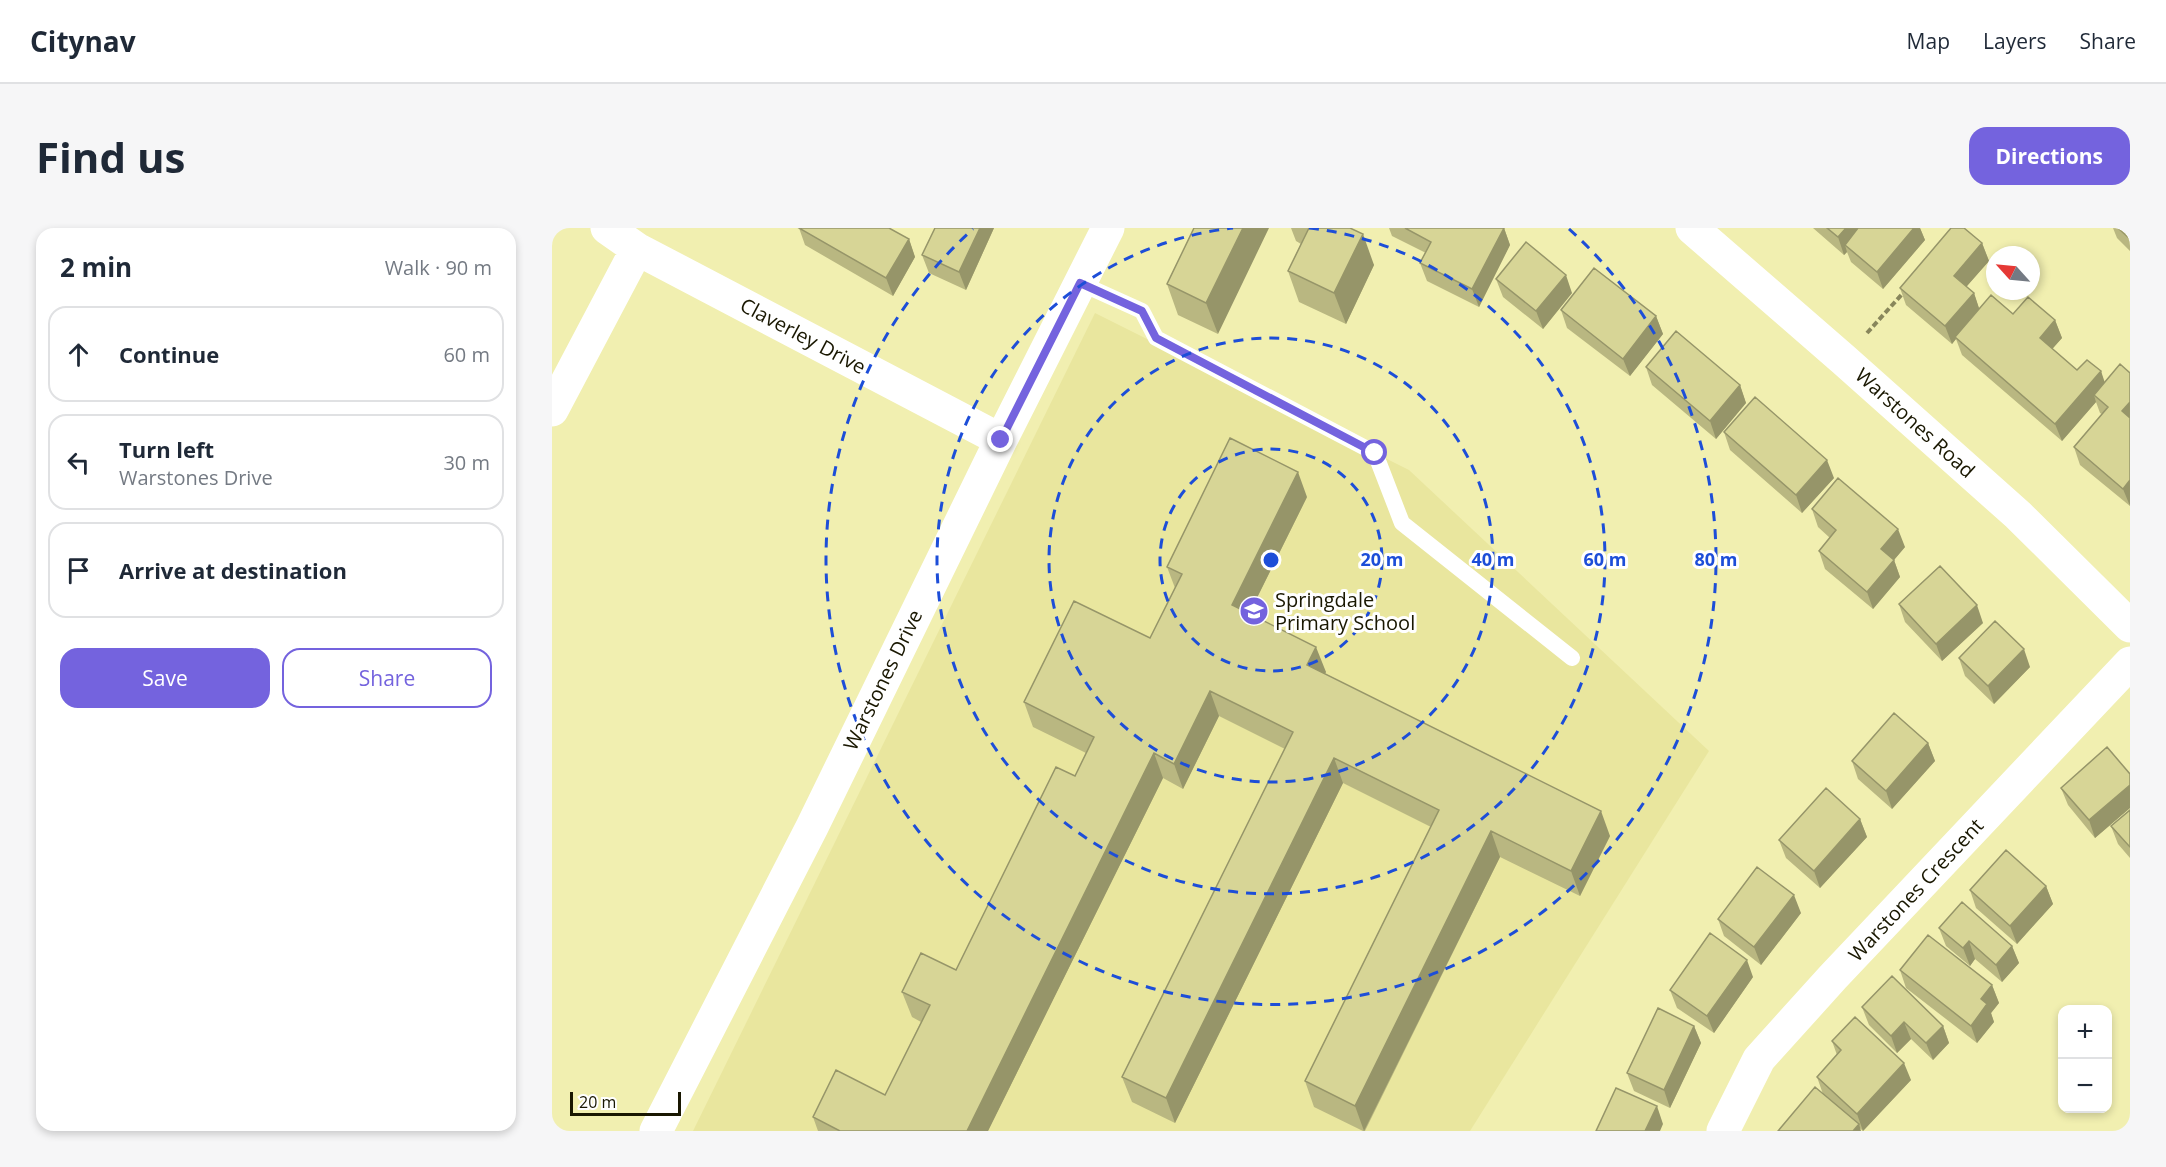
<!DOCTYPE html>
<meta charset="utf-8">
<style>
body{margin:0;font-family:"Open Sans",sans-serif;background:#f6f6f7;color:#1f2937}
.controls{position:absolute;right:18px;bottom:18px;display:grid;overflow:hidden;border-radius:12px;box-shadow:0 3px 9px #0003}
.controls button{width:54px;height:54px;display:grid;place-items:center;padding:0;border:0;border-bottom:2px solid #e0e1e3;background:#fff;color:#1f2937;font:30px sans-serif}
.compass{position:absolute;left:1434px;top:18px;width:54px;height:54px;border-radius:50%;background:#fff;box-shadow:0 3px 9px #0003;rotate:297deg}
.scale{position:absolute;left:18px;bottom:15px;width:111px;box-sizing:border-box;padding-left:6px;border:3px solid #191701;border-top:0;font-size:16px;line-height:21px;white-space:nowrap;color:#191701;-webkit-text-stroke:4px #fff;paint-order:stroke}
.stop{position:absolute;width:18px;height:18px;margin:-14px;border:4px solid #7463de;border-radius:50%;background:#fff}
.stop.end{background:#7463de;border-color:#fff;box-shadow:0 2px 6px #0008}
.list{margin:0;padding:0;list-style:none}
h2{display:flex;justify-content:space-between;align-items:center;height:78px;margin:0;padding:0 24px;font-size:26px}
h2 small{font-size:20px;font-weight:400;color:#747a83}
.list li{display:grid;grid-template-columns:39px 1fr auto;gap:18px;align-items:center;box-sizing:border-box;height:96px;margin:0 12px 12px;padding:0 12px;border:2px solid #e0e1e3;border-radius:18px}
.list b{display:block;font-size:22px;white-space:nowrap}
.list p{margin:0;font-size:20px;white-space:nowrap;color:#747a83}
.list em{font-size:20px;font-style:normal;color:#747a83}
.actions{display:flex;gap:12px;padding:18px 24px}
.actions a{flex:1;padding:14px 0;border:2px solid #7463de;border-radius:18px;text-align:center;font-size:21px;color:#7463de}
.actions .main{background:#7463de;color:#fff}
.icon{flex:none;width:33px;height:33px;fill:none;stroke:currentColor;stroke-width:2;stroke-linecap:round;stroke-linejoin:round}
.map{position:relative;flex:none;width:1578px;height:903px;overflow:hidden;border-radius:18px}
header{display:flex;align-items:center;gap:36px;box-sizing:border-box;height:84px;padding:0 30px;background:#fff;border-bottom:2px solid #e0e1e3}
header strong{font-size:28px}
nav{display:flex;gap:33px;margin-inline-start:auto;font-size:21px}
.intro{display:flex;align-items:center;justify-content:space-between;box-sizing:border-box;height:144px;padding:0 36px}
h1{margin:0;font-size:42px}
.button{padding:15px 27px;border-radius:18px;background:#7463de;color:#fff;font-size:21px;font-weight:700}
main{display:flex;gap:36px;padding:0 36px}
aside{flex:1;background:#fff;border-radius:18px;box-shadow:0 3px 9px #0003}
.map>svg:first-child{display:block}
.built{fill:#e9e69e}
.lines{fill:none;stroke-linecap:round;stroke-linejoin:round}
.path{stroke:#88865b;stroke-width:4;stroke-dasharray:6 3;stroke-linecap:butt}
.lane{stroke:#fff;stroke-width:16}
.street{stroke:#fff;stroke-width:33}
.secondary{stroke:#fff;stroke-width:33}
.wall{fill:#b9b781}
.shaded-wall{fill:#969569}
.building{fill:#d7d596;stroke:#969569;stroke-width:1.5}
.route{stroke:#7463de;stroke-width:8}
.ring{fill:none;stroke:#1d4ed8;stroke-width:3;stroke-dasharray:10 8}
.labels{text-anchor:middle;stroke-width:6;stroke-linejoin:round;paint-order:stroke}
.street-label{font-size:20px;fill:#191701;stroke:#fff}
.poi-label{font-size:20px;fill:#191701;stroke:#fff;text-anchor:start}
.centre{fill:#1d4ed8;stroke:#fff;stroke-width:3}
.ring-label{font-size:18px;text-anchor:middle;font-weight:bold;fill:#1d4ed8;stroke:#fff;stroke-width:6;stroke-linejoin:round;paint-order:stroke}
</style>
<header>
<strong>Citynav</strong>
<nav><a>Map</a><a>Layers</a><a>Share</a></nav>
</header>
<div class="intro"><h1>Find us</h1><a class="button">Directions</a></div>
<main>
<aside>
<h2>2 min<small>Walk · 90 m</small></h2>
<ul class="list">
<li><svg class="icon" aria-label="ahead" viewBox="0 0 24 24"><path d="M12 20V5M6 11l6-6 6 6"/></svg><div><b>Continue</b></div><em>60 m</em></li>
<li><svg class="icon" aria-label="left" viewBox="0 0 24 24"><path d="M17 20v-9H6M10 6l-5 5 5 5"/></svg><div><b>Turn left</b><p>Warstones Drive</p></div><em>30 m</em></li>
<li><svg class="icon" aria-label="arrive" viewBox="0 0 24 24"><path d="M6 21V4h12l-3 4 3 4H6"/></svg><div><b>Arrive at destination</b></div></li>
</ul>
<div class="actions"><a class="main">Save</a><a>Share</a></div>
</aside>
<div class="map">
<svg width="1578" height="903" viewBox="0 0 1578 903">
<rect width="100%" height="100%" fill="#f1efb0"/>
<path class="built" d="M543 85 857 242 1157 523 918 903H141Z"/>
<g class="lines">
<path class="path" d="M1315 105 1352 64
M0 902 2 903"/>
<path class="lane" d="M528 55 590 83 604 110 823 225 850 295 1020 430"/>
<path class="street" d="M55 0 85 21 449 212
M0 182 85 21
M104 903 260 599 449 212 556 0
M1171 903 1207 831 1281 749 1578 435"/>
<path class="secondary" d="M1140 0 1292 132 1466 287 1578 398"/>
</g>
<path class="wall" d="M247 0 357 11 363 29 341 68 253 17Z
M442 0 414 62 377 45 370 27Z
M642 0 666 106 626 87 615 56Z
M739 0H798L822 37 794 96 747 74 736 43 749 16 744 13Z
M837 0H952L958 17 927 79 875 53 868 35 874 25 840 8Z
M1261 0H1368L1373 12 1331 61 1299 34 1295 24 1292 27Z
M1561 0H1578V23L1565 10Z
M1430 15 1437 33 1414 59 1422 65 1427 81 1503 92 1510 110 1500 121 1525 142 1549 143 1578 278 1528 237 1522 219 1550 186 1548 185 1544 174 1510 213 1410 127 1404 111 1400 116 1354 77 1348 60Z
M944 51 1020 65 991 101 951 69Z
M1009 82 1104 88 1111 106 1078 148 1015 100Z
M1094 139 1188 157 1194 175 1164 211 1100 157Z
M1172 204 1282 250 1250 285 1178 222Z
M755 269 697 386 774 444 772 446 1058 608 1028 668 948 629 813 903H811L762 879 753 853 879 599 791 555 623 895 580 874 570 849 733 521 667 488 631 561 611 550 436 903H266L261 889 333 867 369 794 360 789 350 764 404 742 523 548 534 525 481 499 472 474 598 410 623 360 615 339Z
M1260 281 1353 319 1342 332 1348 349 1321 381 1273 341 1267 323 1278 310 1266 299Z
M1347 376 1431 395 1390 433 1353 394Z
M1407 430 1478 439 1442 476 1413 448Z
M1376 515 1383 533 1340 581 1306 551 1300 533Z
M1578 546V580L1543 610 1516 577 1509 560Z
M1578 582V630L1566 616 1559 598Z
M1308 591 1315 609 1268 660 1234 630 1227 612Z
M1494 658 1501 676 1465 716 1424 680 1418 662Z
M1249 685 1209 737 1172 708 1166 691Z
M1387 700 1460 718 1467 735 1450 754 1423 731 1418 738 1394 718Z
M1348 742 1440 757 1447 775 1439 785 1442 794 1425 815 1354 760Z
M1201 749 1162 805 1125 780 1118 762Z
M1310 779 1391 798 1397 815 1381 832 1359 811 1345 825 1317 797Z
M1142 798 1149 815 1118 880 1082 863 1075 845Z
M1280 813 1359 852 1311 903 1271 866 1265 849 1285 827Z"/>
<path class="shaded-wall" d="M428 0H442L414 62 407 44Z
M691 0H717L666 106 654 75Z
M952 0 958 17 927 79 920 61Z
M1294 0H1315L1293 17 1295 24 1292 27 1286 9Z
M1362 0H1368L1373 12 1331 61 1325 44Z
M811 6 822 37 794 96 782 65Z
M357 11 363 29 341 68 334 50Z
M1430 15 1437 33 1408 66 1402 48Z
M1014 47 1020 65 991 101 984 83Z
M1422 65 1428 83 1403 109 1404 111 1400 116 1393 98Z
M1104 88 1111 106 1078 148 1071 131Z
M1503 92 1510 110 1494 128 1488 110Z
M1549 143 1555 161 1542 167 1544 174 1510 213 1503 196Z
M1188 157 1194 175 1164 211 1158 193Z
M1578 174V199L1570 183Z
M1275 232 1282 250 1250 285 1244 267Z
M746 244 755 269 689 402 680 377Z
M1578 252V278L1571 261Z
M1346 301 1353 319 1336 339 1329 321Z
M1342 332 1348 349 1321 381 1315 364Z
M1425 377 1431 395 1390 433 1384 416Z
M764 419 774 444 764 462 755 437Z
M1472 421 1478 439 1442 476 1436 458Z
M658 463 667 488 631 561 622 536Z
M1376 515 1383 533 1340 581 1334 563Z
M602 525 611 550 436 903H415Z
M782 530 791 555 623 895 614 870Z
M1578 557V580L1543 610 1537 592Z
M1049 583 1058 608 1028 668 1019 643Z
M1308 591 1315 609 1268 660 1262 643Z
M939 603 948 629 812 903 803 878Z
M1494 658 1501 676 1465 716 1458 698Z
M1242 667 1249 685 1209 737 1202 719Z
M1417 713 1423 731 1418 738 1411 720Z
M1460 718 1467 735 1450 754 1444 737Z
M1195 732 1201 749 1162 805 1155 788Z
M1440 757 1447 775 1439 785 1442 794 1425 815 1419 798 1429 771Z
M1352 794 1359 811 1345 825 1339 808Z
M1142 798 1149 815 1118 880 1112 862Z
M1391 798 1397 815 1381 832 1374 815Z
M1352 835 1359 852 1311 903 1305 886Z
M1105 878 1111 896 1108 903H1093Z
M1307 896 1309 903H1301Z"/>
<path class="building" d="M247 0H337L357 11 334 50Z
M383 0H428L407 44 370 27Z
M642 0H691L654 75 615 56Z
M757 0H798L811 6 782 65 736 43Z
M853 0H952L920 61 868 35 879 14Z
M1275 0H1294L1286 9Z
M1306 0H1362L1325 44 1293 17Z
M1399 0H1412L1430 15 1402 48 1422 65 1393 98 1348 60Z
M1566 0H1578V11Z
M974 14 1014 47 984 83 944 51Z
M1042 40 1104 88 1071 131 1009 82Z
M1439 67 1461 86 1476 69 1503 92 1488 110 1525 142 1535 132 1549 143 1503 196 1403 109Z
M1124 103 1188 157 1158 193 1094 139Z
M1568 136 1578 145V174L1570 183 1578 190V252L1571 261 1522 219 1556 179 1542 167Z
M1203 169 1275 232 1244 267 1172 204Z
M678 210 746 244 680 377 764 419 755 437 1049 583 1019 643 939 603 803 878 753 853 887 582 782 530 614 870 570 849 741 504 658 463 622 536 602 525 415 903H288L261 889 284 842 333 867 378 777 350 764 369 725 404 742 504 539 523 548 542 509 472 474 522 373 598 410 630 346 615 339Z
M1286 250 1346 301 1329 321 1342 332 1315 364 1267 323 1284 302 1260 281Z
M1388 338 1425 377 1384 416 1347 376Z
M1443 393 1472 421 1436 458 1407 430Z
M1342 485 1376 515 1334 563 1300 533Z
M1555 519 1578 546V557L1537 592 1509 560Z
M1274 560 1308 591 1262 643 1227 612Z
M1578 582V619L1559 598Z
M1454 622 1494 658 1458 698 1418 662Z
M1205 639 1242 667 1202 719 1166 691Z
M1410 674 1460 718 1444 737 1417 713 1411 720 1387 700Z
M1158 705 1195 732 1155 788 1118 762Z
M1376 707 1440 757 1429 771 1435 776 1419 798 1348 742Z
M1340 748 1391 798 1374 815 1352 794 1339 808 1310 779Z
M1106 780 1142 798 1112 862 1075 845Z
M1303 789 1352 835 1305 886 1265 849 1289 822 1280 813Z
M1263 859 1307 896 1301 903H1226Z
M1064 860 1105 878 1093 903H1044Z"/>
<g class="lines">
<path class="route" d="M449 212 528 55 590 83 604 110 823 225"/>
</g>
<g class="ring">
<circle cx="719" cy="332" r="111"/>
<circle cx="719" cy="332" r="222"/>
<path d="M757 0A334 334 0 1 1 681 0"/>
<path d="M1017 1A445 445 0 1 1 421 1"/>
</g>
<defs>
<g id="school-disc" transform="scale(1.5)"><circle r="9.5" fill="#7463de" stroke="#fff"/><path d="M0-5L7-2L0 1L-7-2ZM-4 1L0 2.5L4 1V4Q0 6-4 4Z" fill="#fff"/></g>
</defs>
<g fill-rule="evenodd">
<use href="#school-disc" x="702" y="383"/>
</g>
<g class="labels">
<g class="street-label">
<text transform="translate(251 108) rotate(28)" y="7">Claverley Drive</text>
<text transform="translate(1363 195) rotate(42)" y="7">Warstones Road</text>
<text transform="translate(331 452) rotate(-64)" y="7">Warstones Drive</text>
<text transform="translate(1364 662) rotate(-47)" y="7">Warstones Crescent</text>
</g>
<g class="poi-label">
<text x="723" y="379">Springdale<tspan x="723" dy="23">Primary School</tspan></text>
</g>
</g>
<circle cx="719" cy="332" r="9" class="centre"/>
<g class="ring-label">
<text x="830" y="338">20 m</text>
<text x="941" y="338">40 m</text>
<text x="1053" y="338">60 m</text>
<text x="1164" y="338">80 m</text>
</g>
</svg>
<div class="controls">
<button>+</button>
<button>−</button>
</div>
<svg class="compass" viewBox="-18 -18 36 36"><path d="M0-13l5 13h-10z" fill="#e53935"/><path d="M0 13l5-13h-10z" fill="#747a83"/></svg>
<div class="scale">20 m</div>
<div class="stop" style="left:823px;top:225px"></div>
<div class="stop end" style="left:449px;top:212px"></div>
</div>
</main>
